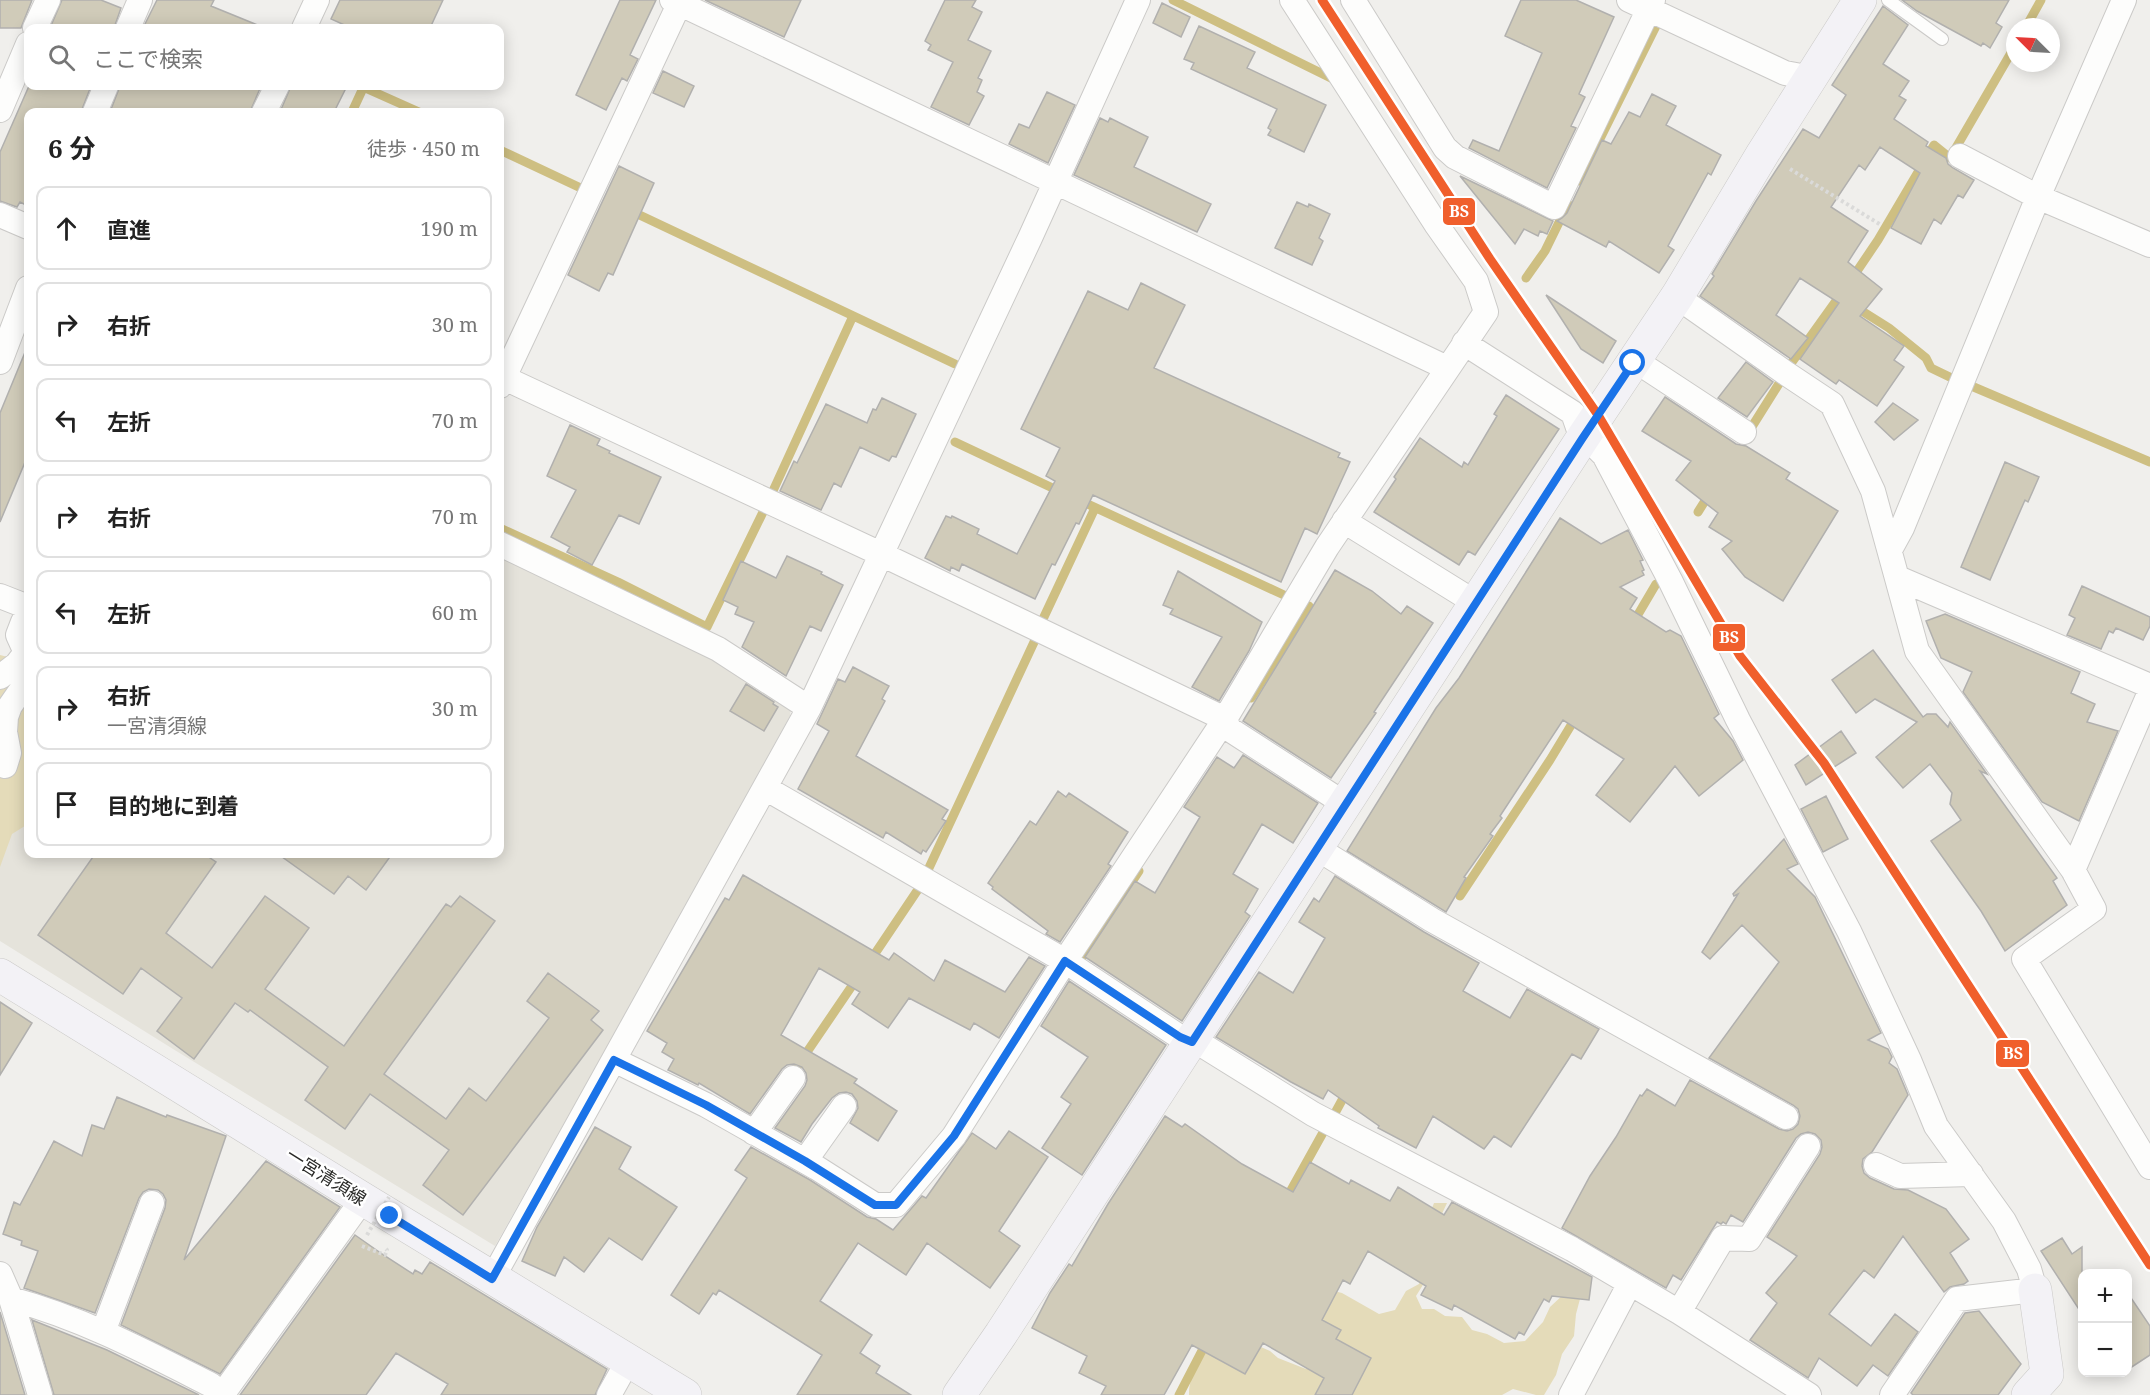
<!DOCTYPE html>
<html lang="ja">
<meta charset="utf-8">
<style>
body{margin:0;font-family:"Noto Serif","Noto Sans JP",serif;background:#f6f6f6;color:#222}
.controls{position:absolute;right:18px;bottom:18px;display:grid;overflow:hidden;border-radius:12px;box-shadow:0 3px 15px #0003}
.controls button{width:54px;height:54px;display:grid;place-items:center;padding:0;border:0;border-bottom:2px solid #e0e0e0;background:#fff;color:#222;font:30px sans-serif}
.compass{position:absolute;left:2006px;top:18px;width:54px;height:54px;border-radius:50%;background:#fff;box-shadow:0 3px 15px #0003;rotate:294deg}
.stop{position:absolute;width:18px;height:18px;margin:-14px;border:4px solid #1a73e8;border-radius:50%;background:#fff}
.stop.end{background:#1a73e8;border-color:#fff;box-shadow:0 2px 6px #0008}
.list{margin:0;padding:0;list-style:none}
h2{display:flex;justify-content:space-between;align-items:center;height:78px;margin:0;padding:0 24px;font-size:26px}
h2 small{font-size:20px;font-weight:400;color:#767676}
.list li{display:grid;grid-template-columns:39px 1fr auto;gap:18px;align-items:center;box-sizing:border-box;height:84px;margin:0 12px 12px;padding:0 12px;border:2px solid #e0e0e0;border-radius:12px}
.list b{display:block;font-size:22px;white-space:nowrap}
.list p{margin:0;font-size:20px;white-space:nowrap;color:#767676}
.list em{font-size:20px;font-style:normal;color:#767676}
.icon{flex:none;width:33px;height:33px;fill:none;stroke:currentColor;stroke-width:2;stroke-linecap:round;stroke-linejoin:round}
.map{position:relative;flex:none;width:2150px;height:1395px;overflow:hidden}
.search{position:absolute;background:#fff;box-shadow:0 3px 15px #0003;left:24px;top:24px;width:480px;height:66px;display:flex;align-items:center;gap:15px;box-sizing:border-box;padding:0 21px;border-radius:12px;color:#767676;font-size:22px}
.panel{position:absolute;background:#fff;box-shadow:0 3px 15px #0003;left:24px;top:108px;width:480px;height:750px;border-radius:12px}
.map>svg:first-child{display:block}
.built{fill:#e5e3db}
.green{fill:#e4dbb9}
.lines{fill:none;stroke-linecap:round;stroke-linejoin:round}
.stream{stroke:#cebf82;stroke-width:9}
.building{fill:#d0cbb9;stroke:#b1b0ae;stroke-width:1.5}
.lane-casing{stroke:#cbcac8;stroke-width:14}
.street-casing{stroke:#cbcac8;stroke-width:26}
.secondary-casing{stroke:#cbcac8;stroke-width:34}
.path{stroke:#dadad9;stroke-width:4;stroke-dasharray:3 3;stroke-linecap:butt}
.lane{stroke:#fdfdfc;stroke-width:12}
.street{stroke:#fdfdfc;stroke-width:24}
.secondary{stroke:#f3f2f6;stroke-width:33}
.path-bridge{stroke:#dadad9;stroke-width:4;stroke-dasharray:3 3;stroke-linecap:butt}
.rail-1-casing{stroke:#fff;stroke-width:14}
.rail-1{stroke:#f05f2c;stroke-width:9}
.route{stroke:#1a73e8;stroke-width:8}
.labels{text-anchor:middle;stroke-width:5;stroke-linejoin:round;paint-order:stroke}
.street-label{font-size:18px;fill:#292927;stroke:#fff}
.line-badge{stroke:#fff;stroke-width:2}
.badge-label{font-size:16px;text-anchor:middle;font-weight:bold;fill:#fff}
</style>
<div class="map">
<svg width="2150" height="1395" viewBox="0 0 2150 1395">
<rect width="100%" height="100%" fill="#f0efec"/>
<path class="built" d="M500 558 713 658 791 705 790 716 623 1019 495 1246 173 1049 0 941V795L28 746V854H500Z"/>
<path class="green" d="M28 633V824L12 834 0 867V655L12 658Z
M1434 1203H1447L1440 1218 1426 1280 1416 1296 1422 1309H1434L1445 1316 1462 1317 1472 1330 1487 1334 1504 1343 1525 1341 1543 1322 1550 1307 1566 1292 1580 1299 1576 1314 1574 1336 1562 1354 1556 1375 1544 1395H1536L1513 1389 1502 1395H1189C1189 1371 1202 1365 1209 1344H1254L1270 1351 1278 1358 1306 1369 1314 1367V1326L1326 1289 1342 1293 1379 1314 1395 1310 1406 1291 1419 1284 1427 1261V1221Z"/>
<g class="lines">
<path class="stream" d="M1173 0 1335 80
M2026 27 2041 0
M363 87 419 112
M352 112 364 86
M500 150 585 190
M1579 181 1657 24
M629 210 955 364
M1526 278 1545 251 1568 204
M1851 280 1878 240 1934 145 1950 158 2015 46
M1854 306 1889 328 1926 358 1931 368 1958 381
M1790 365 1843 291
M1969 385 2150 462
M1748 433 1780 382
M955 442 1061 492
M772 493 853 316
M1079 500 1284 595
M1698 512 1710 493
M500 528 618 582 707 627 764 510
M1043 619 1095 508
M1633 623 1656 584
M1251 698 1309 606
M928 870 1035 640
M1460 896 1550 760 1576 717
M1083 956 1139 871
M870 961 919 888
M792 1074 858 977
M1335 1113 1347 1091
M1285 1201 1325 1129
M1179 1395 1207 1341"/>
</g>
<path class="building" d="M0 0H32L21 28H0Z
M62 0H101L121 8 114 28H50Z
M157 0H214L211 6 265 28H143Z
M340 0H443L430 28H351L331 19Z
M620 0H656L630 55 638 59 627 81 622 78 606 110 576 95Z
M705 0H801L784 37Z
M945 0H976L972 7 982 12 968 40 991 51 978 78 982 80 977 92 984 96 969 125 931 107 953 62 928 50 931 45 925 41Z
M1521 0H1576L1614 17 1579 94 1585 97 1571 126 1576 128 1547 188 1469 148 1473 140 1499 151 1542 53 1505 36Z
M1902 0H2009L1996 23 2002 27 1990 48 1983 43 1981 46 1917 11Z
M1162 3 1190 17 1181 37 1153 23Z
M1883 6 1908 25 1883 64 1909 81 1899 96 1906 100 1894 119 1928 142 1926 146 1946 158 1948 164 1953 168 1974 180 1963 198 1958 195 1941 224 1934 219 1921 244 1891 228 1920 173 1880 147 1865 170 1859 165 1831 207 1868 231 1848 262 1882 289 1860 316 1904 346 1894 360 1904 367 1877 406 1839 380 1836 384 1800 359 1839 303 1800 278 1776 315 1808 338 1791 359 1700 296 1714 276 1712 274 1756 201 1803 129 1819 138 1846 95 1832 85Z
M1199 26 1255 52 1247 68 1326 105 1304 152 1268 135 1271 130 1268 128 1277 109 1191 69 1194 63 1184 59Z
M663 71 694 86 684 107 653 93Z
M29 86H91L81 112H28V206L20 202 17 207 0 201V152Z
M120 86H261L250 112H110Z
M291 86H347L334 112H280Z
M1047 92 1075 105 1048 163 1009 144 1019 124 1029 128Z
M1652 94 1676 106 1666 125 1721 155 1711 175 1708 173 1668 246 1674 250 1659 273 1609 241 1606 247 1557 221 1562 218 1567 213 1602 140 1611 144 1629 112 1640 117Z
M1100 118 1108 122 1110 118 1148 137 1134 167 1211 204 1197 232 1074 175Z
M619 166 654 183 613 275 608 273 599 291 568 275Z
M1460 176 1553 221 1547 234 1540 231 1538 236 1524 229 1515 244Z
M1297 202 1308 207 1309 204 1330 214 1319 238 1323 241 1312 265 1275 248Z
M1141 283 1185 305 1154 368 1340 453 1338 457 1350 462 1317 534 1305 528 1281 582 1093 495 1079 524 1076 523 1055 565 1052 564 1035 599 962 564 959 571 951 567 950 571 925 558 946 516 951 518 952 516 979 529 977 534 1017 554 1055 481 1046 476 1060 448 1021 429 1088 291 1128 310Z
M1546 295 1616 341 1603 363 1581 349Z
M28 345V455L0 522V413Z
M1746 362 1773 382 1747 417 1718 398Z
M1506 395 1559 429 1475 555 1468 551 1459 565 1374 512 1396 479 1394 477 1420 438 1462 467 1464 462 1468 465 1497 416 1494 414Z
M1665 397 1736 444 1746 446 1790 473 1786 479 1838 511 1783 601 1745 577 1722 549 1732 541 1709 527 1718 513 1676 480 1691 461 1642 431Z
M882 398 916 414 896 457 892 456 889 461 860 447 841 487 834 483 821 510 780 491 794 461 797 463 826 404 867 423 873 409 876 410Z
M1893 403 1918 420 1894 440 1875 422Z
M570 425 600 439 597 445 610 451 609 453 661 477 639 524 619 515 592 565 567 552 570 547 551 537 576 490 547 476Z
M2005 462 2039 477 2028 502 2025 500 1990 580 1961 567Z
M1560 518 1601 544 1628 530 1643 560 1640 561 1644 570 1642 571 1644 575 1620 587 1637 598 1630 609 1666 632 1670 630 1681 636 1719 714 1714 718 1733 741 1743 760 1699 796 1675 766 1630 822 1596 795 1624 759 1563 720 1500 816 1502 818 1490 834 1493 836 1464 877 1466 878 1446 912 1347 851 1436 708 1459 678Z
M787 556 822 572 821 574 843 585 821 631 810 626 786 676 742 647 754 622 735 614 738 607 723 600 741 561 776 578Z
M1335 570 1372 591 1401 614 1407 606 1433 623 1374 712 1376 713 1331 778 1243 721Z
M1178 571 1262 622 1249 651 1219 701 1192 687 1222 637 1170 614 1173 609 1163 605Z
M2082 586 2150 617V626L2143 640 2116 628 2113 633 2109 631 2101 649 2067 635 2075 618 2069 615Z
M1945 614 2080 672 2071 693 2095 704 2087 722 2118 731 2079 821 2042 802 1963 692 1972 672 1941 658 1926 621Z
M1873 650 1923 717 1927 714H1936L1948 727 1950 722 1987 774 1980 771 2057 878 2053 881 2067 905 2005 951 1981 911 1931 841 1961 820 1950 804 1952 793 1930 764 1903 788 1876 757 1917 722 1875 699 1856 713 1832 680Z
M853 667 889 686 882 699 885 701 856 756 948 810 942 819 946 821 926 852 923 850 921 854 886 832 883 838 798 789 829 731 817 724 838 679 845 682Z
M746 684 774 702 773 704 778 707 764 731 730 711Z
M1841 731 1856 753 1806 785 1795 765Z
M1243 755 1318 803 1293 843 1262 824 1233 874 1258 889 1245 912 1250 916 1182 1021 1085 957 1135 881 1155 893 1200 817 1184 807 1217 757 1234 768Z
M1058 791 1066 797 1069 793 1128 832 1108 864 1111 866 1060 942 1046 934 1048 931 992 889 993 887 988 883 1030 821 1036 825Z
M1826 796 1848 839 1823 852 1801 809Z
M1784 839 1798 864 1787 869 1815 897 1881 1033 1868 1040 1888 1049 1892 1057 1889 1063 1897 1069 1908 1095 1872 1152 1863 1159 1862 1166 1864 1173 1870 1178 1894 1189 1908 1190 1946 1209 1969 1239 1950 1253 1968 1281 1964 1284 1950 1287 1944 1292 1903 1236 1874 1278 1864 1270 1829 1314 1871 1346 1895 1314 1918 1332 1888 1376 1873 1365 1857 1386 1819 1358 1808 1378 1750 1340 1777 1303 1766 1293 1797 1256 1767 1237 1820 1154 1822 1147 1821 1140 1815 1134 1808 1132 1801 1134 1796 1138 1743 1222 1731 1215 1726 1224 1723 1222 1721 1224 1717 1222 1681 1280 1673 1275 1666 1288 1562 1228 1590 1176 1616 1137 1640 1095 1642 1096 1647 1089 1675 1106 1690 1080 1779 1129 1787 1131 1793 1129 1798 1124 1800 1116 1798 1109 1793 1105 1709 1058 1779 962 1742 925 1710 959 1702 952 1738 894 1734 896 1733 894Z
M95 854H204L216 862 166 933 212 968 265 896 309 928 265 989 344 1046 446 904 451 907 460 896 495 921 384 1074 446 1119 469 1088 486 1101 549 1018 527 1001 548 973 599 1011 591 1020 603 1030 463 1215 423 1185 449 1150 370 1094 345 1129 305 1100 328 1067 250 1010 248 1012 235 1003 194 1059 157 1031 182 998 141 968 123 994 38 935Z
M278 854H392L366 890 348 876 334 894Z
M743 875 889 960 894 953 934 981 945 960 1005 992 1029 957 1045 966 999 1038 974 1023 970 1030 909 998 888 1028 852 1004 860 992 819 968 781 1035 857 1079 854 1083 897 1111 878 1141 850 1123 858 1108 857 1101 852 1094 846 1092 839 1093 832 1098 812 1124 801 1142 775 1128 805 1086 807 1080 806 1073 802 1067 794 1064 787 1065 782 1069 750 1114 699 1083 698 1085 668 1070 674 1059 662 1052 667 1043 647 1031 725 898 729 900Z
M1335 876 1424 932 1479 963 1463 991 1510 1018 1527 989 1599 1029 1581 1059 1572 1054 1511 1147 1494 1136 1484 1149 1433 1116 1416 1148 1378 1128 1379 1126 1328 1090 1323 1099 1291 1082 1216 1037 1259 972 1293 993 1325 938 1299 922 1314 898 1319 902Z
M1069 981 1166 1045 1082 1175 1042 1148 1071 1104 1061 1097 1088 1057 1041 1026Z
M0 1002 32 1023 0 1075Z
M117 1097 166 1117 167 1115 226 1136 184 1260 266 1161 340 1207 220 1374 121 1325 165 1208 166 1200 163 1194 158 1190 149 1189 143 1192 139 1198 95 1313 24 1288 38 1251 21 1245 22 1241 3 1234 14 1202 20 1205 54 1141 82 1156 92 1125 104 1129Z
M1165 1116 1182 1127 1185 1124 1242 1164 1293 1192 1310 1162 1349 1184 1351 1180 1390 1201 1398 1187 1444 1215 1452 1202 1592 1277 1589 1300 1552 1296 1549 1302 1544 1299 1524 1335 1519 1332 1515 1339 1454 1305 1452 1310 1421 1295 1426 1286 1368 1251 1350 1284 1343 1280 1322 1320 1341 1330 1336 1339 1371 1358 1352 1395H1315L1324 1378 1263 1343 1245 1374 1192 1345 1164 1395H1101L1106 1386 1079 1373 1087 1356 1032 1328 1050 1293 1069 1264 1072 1266 1108 1204Z
M595 1127 631 1147 619 1169 677 1207 642 1260 609 1238 584 1272 564 1257 555 1276 522 1261 537 1227Z
M1009 1131 1048 1157 999 1231 1020 1246 990 1288 927 1243 906 1275 858 1243 820 1301 872 1335 860 1353 880 1366 876 1373 911 1395H797L822 1355 719 1290 716 1295 713 1293 699 1314 671 1295 747 1178 735 1170 751 1147 810 1180 867 1217 876 1219 893 1230 922 1196 926 1198 972 1133 996 1149Z
M355 1235 385 1256 413 1274 415 1270 422 1274 430 1262 607 1369 595 1395H441L448 1384 396 1353 366 1395H240Z
M2062 1238 2072 1254 2082 1247V1314L2041 1251Z
M2127 1292 2150 1326V1355L2127 1370Z
M1979 1311 2021 1364 1998 1395H1913L1911 1393 1965 1313Z
M0 1312 25 1395H0Z
M32 1320 107 1350 199 1395H54Z"/>
<g class="lines">
<g class="lane-casing">
<path id="lane" d="M1888 0 1942 39"/>
</g>
<g class="street-casing">
<path id="street" d="M672 0 1447 368
M1353 0 1445 148 1455 157 1554 207 1653 0
M1629 0 1785 73 1812 78
M35 28 48 0
M128 28 140 0
M304 28 317 0
M0 110 28 44
M95 112 106 86
M264 112 277 86
M1960 156 2038 197 2150 245
M0 215 28 227
M1678 295 1680 299 1787 374 1832 404 1873 491 1917 651 2073 870 2094 909 2024 959 2150 1167
M1464 343 1573 413 1582 439 1589 440 1604 455 1670 580 1738 720 1849 931 1909 1060 1936 1126 2004 1221 2029 1269 2035 1290 1957 1299 1892 1395
M0 362 28 288
M1633 363H1639L1744 432
M500 376 881 554 1225 719 1229 729 1345 804
M500 386 681 0
M1344 521 1476 603
M500 544 718 649 809 708
M1891 548 1902 528 2038 197 2124 0
M1898 578 2150 686
M0 596 28 607
M23 622 18 635 28 657
M0 677 17 664 27 651
M5 766 9 753 5 732 6 717 10 706 28 680
M765 788 1065 961 1180 1037 1207 1048 1313 1114 1572 1249 1679 1312 1809 1395
M1318 849 1432 920 1786 1117
M2073 870 2150 692
M614 1060 706 1105 817 1168 875 1205H896L954 1136 1065 961 1225 719 1327 547 1486 312 1476 281 1436 224 1292 0
M754 1133 793 1078
M805 1161 844 1106
M1876 1165 1900 1176 1971 1174
M0 1274 11 1299 40 1395
M492 1279 809 708 1030 238 1138 0
M11 1299C82 1318 146 1352 211 1385L224 1395
M1679 1312 1723 1238 1749 1239 1808 1146
M103 1332 152 1203
M222 1395 363 1199
M609 1395 628 1361
M1571 1395 1630 1283"/>
</g>
<g class="secondary-casing">
<path id="secondary" d="M0 975 363 1199 685 1395
M959 1395 1001 1334 1582 439 1678 295 1763 153 1860 0
M2028 1395 2047 1374 2035 1290"/>
</g>
<path class="path" d="M1790 169 1881 225
M362 1246 385 1255 387 1250 386 1249"/>
<use href="#lane" class="lane"/>
<use href="#street" class="street"/>
<use href="#secondary" class="secondary"/>
<path class="path-bridge" d="M367 1235 389 1197"/>
<g class="rail-1-casing">
<path id="rail-1" d="M1322 0 1490 259 1598 415 1740 656 1824 763 2150 1265"/>
</g>
<use href="#rail-1" class="rail-1"/>
</g>
<g class="lines">
<path class="route" d="M390 1216 492 1279 614 1060 706 1105 805 1161 875 1205H896L954 1136 1065 961 1180 1037 1192 1042 1582 439 1633 363"/>
</g>
<g class="labels">
<g class="street-label">
<text transform="translate(326 1177) rotate(32)" y="6">一宮清須線</text>
</g>
</g>
<g class="line-badge">
<rect x="1442" y="197" width="34" height="29" rx="6" fill="#f05f2c"/>
<rect x="1712" y="623" width="34" height="29" rx="6" fill="#f05f2c"/>
<rect x="1995" y="1039" width="35" height="29" rx="6" fill="#f05f2c"/>
</g>
<g class="badge-label">
<text x="1459" y="217">BS</text>
<text x="1729" y="643">BS</text>
<text x="2013" y="1059">BS</text>
</g>
</svg>
<div class="controls">
<button>+</button>
<button>−</button>
</div>
<svg class="compass" viewBox="-18 -18 36 36"><path d="M0-13l5 13h-10z" fill="#e53935"/><path d="M0 13l5-13h-10z" fill="#767676"/></svg>
<div class="stop" style="left:1633px;top:363px"></div>
<div class="stop end" style="left:390px;top:1216px"></div>
<div class="search"><svg class="icon" aria-label="search" viewBox="0 0 24 24"><circle cx="10" cy="10" r="6"/><path d="M15 15l6 6"/></svg>ここで検索</div>
<section class="panel">
<h2>6 分<small>徒歩 · 450 m</small></h2>
<ul class="list">
<li><svg class="icon" aria-label="ahead" viewBox="0 0 24 24"><path d="M12 20V5M6 11l6-6 6 6"/></svg><div><b>直進</b></div><em>190 m</em></li>
<li><svg class="icon" aria-label="right" viewBox="0 0 24 24"><path d="M7 20v-9h11M14 6l5 5-5 5"/></svg><div><b>右折</b></div><em>30 m</em></li>
<li><svg class="icon" aria-label="left" viewBox="0 0 24 24"><path d="M17 20v-9H6M10 6l-5 5 5 5"/></svg><div><b>左折</b></div><em>70 m</em></li>
<li><svg class="icon" aria-label="right" viewBox="0 0 24 24"><path d="M7 20v-9h11M14 6l5 5-5 5"/></svg><div><b>右折</b></div><em>70 m</em></li>
<li><svg class="icon" aria-label="left" viewBox="0 0 24 24"><path d="M17 20v-9H6M10 6l-5 5 5 5"/></svg><div><b>左折</b></div><em>60 m</em></li>
<li><svg class="icon" aria-label="right" viewBox="0 0 24 24"><path d="M7 20v-9h11M14 6l5 5-5 5"/></svg><div><b>右折</b><p>一宮清須線</p></div><em>30 m</em></li>
<li><svg class="icon" aria-label="arrive" viewBox="0 0 24 24"><path d="M6 21V4h12l-3 4 3 4H6"/></svg><div><b>目的地に到着</b></div></li>
</ul>
</section>
</div>
